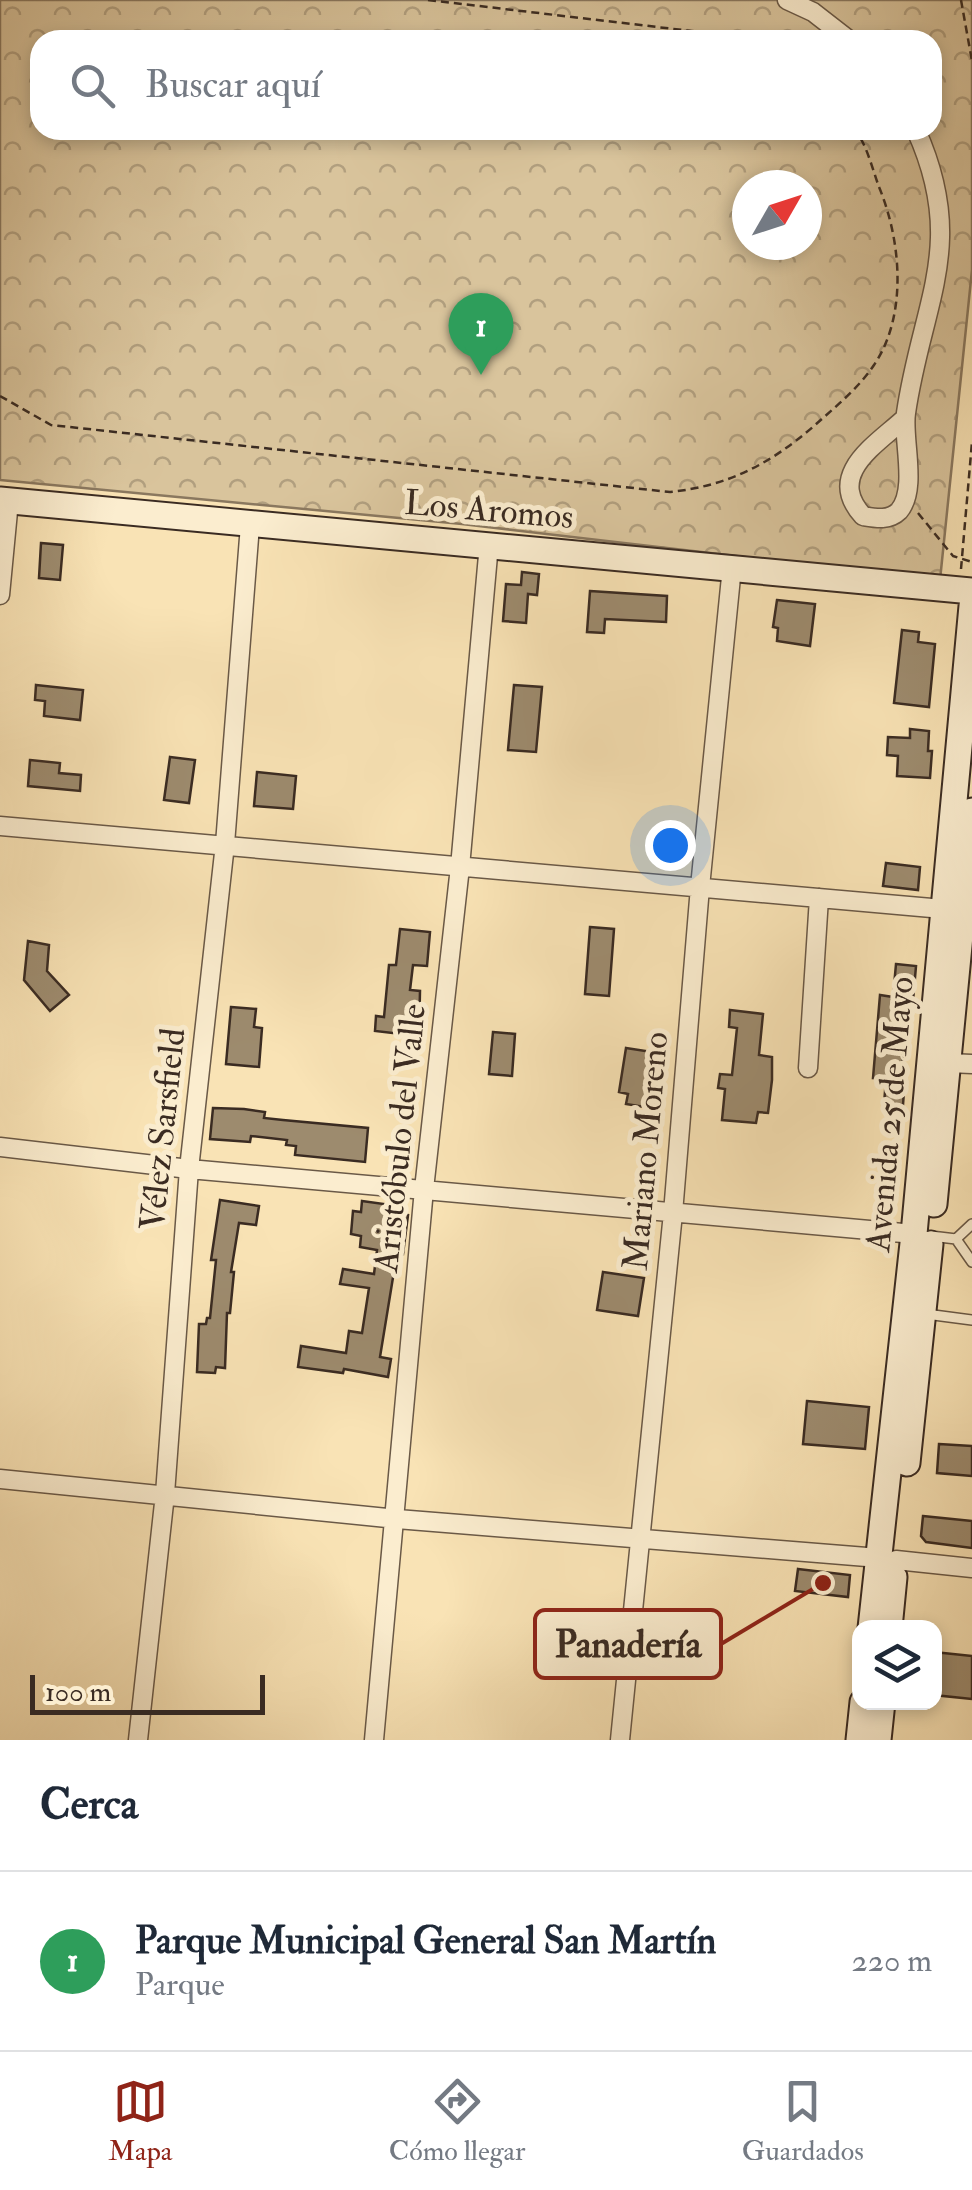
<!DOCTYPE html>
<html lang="es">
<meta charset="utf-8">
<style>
body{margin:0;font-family:"IM FELL Double Pica",serif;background:#f2f2f3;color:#1f2937}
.controls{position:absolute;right:30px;bottom:30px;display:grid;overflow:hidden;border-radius:20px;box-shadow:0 5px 15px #0003}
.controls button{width:90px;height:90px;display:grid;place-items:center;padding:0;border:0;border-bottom:2px solid #e0e1e3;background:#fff;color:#1f2937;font:50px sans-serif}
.compass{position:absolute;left:732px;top:170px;width:90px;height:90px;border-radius:50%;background:#fff;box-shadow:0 5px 15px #0003;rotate:51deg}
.scale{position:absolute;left:30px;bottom:25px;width:235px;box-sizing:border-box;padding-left:10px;border:5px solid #3a2b22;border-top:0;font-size:28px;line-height:35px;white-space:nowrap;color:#3a2b22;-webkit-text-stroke:8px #fbedcf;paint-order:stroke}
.you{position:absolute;left:670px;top:845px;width:35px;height:35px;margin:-25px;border:8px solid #fff;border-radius:50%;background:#1a73e8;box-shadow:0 0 0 15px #1a73e833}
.badge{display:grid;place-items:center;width:65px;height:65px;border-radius:50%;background:#8f2418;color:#fff;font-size:32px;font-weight:700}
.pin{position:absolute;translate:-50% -82px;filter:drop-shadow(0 2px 5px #0008)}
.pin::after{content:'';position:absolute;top:52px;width:35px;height:30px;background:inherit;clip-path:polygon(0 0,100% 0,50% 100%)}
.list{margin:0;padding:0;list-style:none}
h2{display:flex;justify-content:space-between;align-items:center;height:130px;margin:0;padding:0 40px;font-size:42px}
h2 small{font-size:32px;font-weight:400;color:#747a83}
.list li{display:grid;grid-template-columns:65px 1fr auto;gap:30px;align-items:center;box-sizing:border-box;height:180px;padding:0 40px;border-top:2px solid #e0e1e3}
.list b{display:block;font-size:38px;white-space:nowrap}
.list p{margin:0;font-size:32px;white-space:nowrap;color:#747a83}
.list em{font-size:32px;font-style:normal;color:#747a83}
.icon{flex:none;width:55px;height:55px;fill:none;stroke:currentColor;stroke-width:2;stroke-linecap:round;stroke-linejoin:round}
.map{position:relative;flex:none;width:972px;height:1740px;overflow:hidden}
.search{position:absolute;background:#fff;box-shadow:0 5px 15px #0003;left:30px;right:30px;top:30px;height:110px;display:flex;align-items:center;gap:25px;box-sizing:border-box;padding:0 35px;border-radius:30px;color:#747a83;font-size:38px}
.sheet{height:310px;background:#fff}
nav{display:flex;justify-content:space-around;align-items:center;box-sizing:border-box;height:140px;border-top:2px solid #e0e1e3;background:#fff;font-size:28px;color:#747a83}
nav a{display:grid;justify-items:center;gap:5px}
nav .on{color:#8f2418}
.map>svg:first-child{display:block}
.park{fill:url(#park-crowns);stroke:#8a785f;stroke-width:2.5;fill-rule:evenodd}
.building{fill:#9d8b6e;stroke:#3a2b22;stroke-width:2.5}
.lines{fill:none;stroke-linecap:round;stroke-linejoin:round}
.lane-casing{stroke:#6a5947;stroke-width:12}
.street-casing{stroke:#6a5947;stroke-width:21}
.secondary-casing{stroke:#3a2b22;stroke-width:29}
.path{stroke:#3a2b22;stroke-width:2.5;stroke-dasharray:8 5;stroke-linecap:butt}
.lane{stroke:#fbedcf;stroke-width:9}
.street{stroke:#fbedcf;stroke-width:18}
.secondary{stroke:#fbedcf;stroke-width:25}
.labels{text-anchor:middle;stroke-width:10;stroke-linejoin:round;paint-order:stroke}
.street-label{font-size:35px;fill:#3a2b22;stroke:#fbedcf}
.leader{fill:none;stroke:#8f2418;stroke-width:4}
.callout-dot{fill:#8f2418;stroke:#fbedcf;stroke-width:4}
.callout{fill:#fbedcf;stroke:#8f2418;stroke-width:4}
.callout-label{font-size:38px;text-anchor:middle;font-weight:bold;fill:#3a2b22}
</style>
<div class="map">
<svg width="972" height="1740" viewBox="0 0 972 1740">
<defs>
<pattern id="park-crowns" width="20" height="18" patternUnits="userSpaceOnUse" patternTransform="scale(2.5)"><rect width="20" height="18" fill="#d9c49c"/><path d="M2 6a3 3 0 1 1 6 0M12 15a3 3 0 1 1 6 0" fill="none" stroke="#b19f7f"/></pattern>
</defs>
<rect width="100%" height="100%" fill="#f9e3b5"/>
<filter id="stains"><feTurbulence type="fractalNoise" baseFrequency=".002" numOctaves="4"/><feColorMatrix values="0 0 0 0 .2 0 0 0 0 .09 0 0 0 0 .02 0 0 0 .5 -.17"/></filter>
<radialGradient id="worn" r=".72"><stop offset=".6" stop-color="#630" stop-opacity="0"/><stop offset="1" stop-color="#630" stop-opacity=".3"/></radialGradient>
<path class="park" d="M0 0H972V270L940 580 462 524 0 480ZM40 40H932V130H40ZM747 185H807V245H747Z"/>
<path class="building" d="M41 543 63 545 60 580 39 578Z
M522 572 539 574 537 595 528 594 526 623 503 621 506 584 521 585Z
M590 591 667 596 666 622 605 619 604 633 587 632Z
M777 600 815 604 810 646 777 641 778 628 773 627Z
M902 630 919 632 918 642 935 644 929 707 894 703Z
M36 685 83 690 80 720 44 716 45 701 35 700Z
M514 685 542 687 536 752 508 750Z
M910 729 929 731 928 751H932L930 778 897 776 898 756 887 755 888 737 910 738Z
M170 757 195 760 189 803 164 800Z
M30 760 60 763 59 773 81 775 80 791 28 786Z
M257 772 296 776 293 809 254 806Z
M886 863 920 867 918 890 883 886Z
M590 927 614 929 609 996 585 994Z
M400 929 430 932 427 966 413 965 410 990 420 991 419 1036 375 1031 376 1016 384 1017 389 965H396Z
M28 941 49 945 47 971 69 995 50 1011 24 980Z
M896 964 916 966 913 1001 908 1000 901 1077H905L903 1105 884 1104 886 1079 873 1078 880 995 893 997Z
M231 1007 256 1009 254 1027 262 1028 259 1067 226 1064Z
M730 1010 763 1014 759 1055 772 1057V1080L768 1113 758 1112 756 1123 722 1120 725 1089 718 1088 720 1074 732 1075 737 1028 729 1027Z
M493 1032 515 1034 512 1076 489 1074Z
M626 1048 665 1054 657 1109 626 1104 628 1094 619 1092Z
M213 1108 244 1109 265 1112 264 1118 283 1120 368 1128 365 1162 295 1155 296 1146 286 1145 287 1140 251 1136 250 1142 210 1139Z
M220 1200 259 1206 256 1225 239 1223 231 1272H234L230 1313H227L225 1368 216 1367 215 1373 197 1372 199 1324H206L207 1318H210L216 1260H211Z
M362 1201 384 1204V1211L408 1215 403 1254 397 1253 380 1357 391 1359 388 1377 344 1369 343 1373 298 1367 301 1346 346 1353 349 1331 362 1333 369 1288 340 1284 343 1269 374 1274 377 1250 360 1247 361 1236 351 1234 353 1211 361 1212Z
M603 1272 644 1278 638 1316 597 1310Z
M807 1401 869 1407 865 1449 803 1444Z
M939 1444 972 1446V1476L937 1473Z
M923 1516 972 1521V1548L926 1542 921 1536Z
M798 1569 850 1575 848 1597 795 1591Z
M934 1652 972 1656V1699L934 1695Z"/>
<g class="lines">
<g class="lane-casing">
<path id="lane" d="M931 1236 956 1239 972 1262
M956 1239 972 1224
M926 1314 972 1320"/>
</g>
<g class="street-casing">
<path id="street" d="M787 0 813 12 849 40
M905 418C876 445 825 474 863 516 875 518 889 521 899 511 918 489 902 438 906 413 922 302 968 245 916 130
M0 595 9 501
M0 826 943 909
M948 1063 972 1064
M808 1068 819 898
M0 1147 189 1169 914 1234
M0 1479 397 1519 879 1558
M896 1560 972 1568
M138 1740 165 1494 189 1169 225 844 250 525
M374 1740 424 1189 460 867 489 544
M620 1740 673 1213 700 887 732 567"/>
</g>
<g class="secondary-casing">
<path id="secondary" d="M0 500 972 591
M934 1204 972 811
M907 1463 930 1244
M871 1628 914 1234 972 606
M889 1628 894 1577
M859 1740 863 1702
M878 1740 882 1702"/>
</g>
<path class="path" d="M428 0 725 35 737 40
M961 0 972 61
M0 396 51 425 670 492C728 486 770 464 814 426 835 407 858 389 874 365 908 315 901 240 879 187 872 168 867 145 855 130
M918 513 953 556 972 562
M961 569 972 442"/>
<use href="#lane" class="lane"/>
<use href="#street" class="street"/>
<use href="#secondary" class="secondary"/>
</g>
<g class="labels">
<g class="street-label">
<text transform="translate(489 509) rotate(5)" y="12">Los Aromos</text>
<text transform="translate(889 1114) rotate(-85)" y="12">Avenida 25 de Mayo</text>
<text transform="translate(162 1129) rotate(-84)" y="12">Vélez Sarsfield</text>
<text transform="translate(399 1138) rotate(-84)" y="12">Aristóbulo del Valle</text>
<text transform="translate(645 1151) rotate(-85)" y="12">Mariano Moreno</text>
</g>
</g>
<path class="leader" d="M823 1583L721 1644"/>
<circle class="callout-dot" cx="823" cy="1583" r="10"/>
<rect class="callout" x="535" y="1610" width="186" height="68" rx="10"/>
<g class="callout-label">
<text x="628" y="1657">Panadería</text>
</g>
<rect width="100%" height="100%" filter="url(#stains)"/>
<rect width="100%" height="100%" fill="url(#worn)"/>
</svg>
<div class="controls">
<button><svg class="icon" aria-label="layers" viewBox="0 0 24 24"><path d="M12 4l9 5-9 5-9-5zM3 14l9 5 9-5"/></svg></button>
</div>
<svg class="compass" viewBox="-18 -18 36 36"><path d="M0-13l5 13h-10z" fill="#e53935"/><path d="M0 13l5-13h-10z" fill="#747a83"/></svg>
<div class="scale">100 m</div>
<div class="you"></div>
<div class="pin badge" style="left:481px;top:375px;background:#2e9e5b">1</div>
<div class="search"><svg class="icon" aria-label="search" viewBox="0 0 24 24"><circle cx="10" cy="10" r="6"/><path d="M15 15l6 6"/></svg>Buscar aquí</div>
</div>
<section class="sheet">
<h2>Cerca<small></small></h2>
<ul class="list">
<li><span class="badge" style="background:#2e9e5b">1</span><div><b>Parque Municipal General San Martín</b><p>Parque</p></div><em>220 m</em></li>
</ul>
</section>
<nav>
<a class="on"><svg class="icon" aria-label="map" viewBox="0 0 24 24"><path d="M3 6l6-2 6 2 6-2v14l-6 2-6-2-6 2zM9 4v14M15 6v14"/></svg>Mapa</a>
<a><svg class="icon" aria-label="directions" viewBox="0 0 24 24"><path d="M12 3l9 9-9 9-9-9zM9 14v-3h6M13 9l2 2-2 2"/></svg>Cómo llegar</a>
<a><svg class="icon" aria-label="saved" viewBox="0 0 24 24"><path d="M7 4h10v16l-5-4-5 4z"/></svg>Guardados</a>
</nav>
